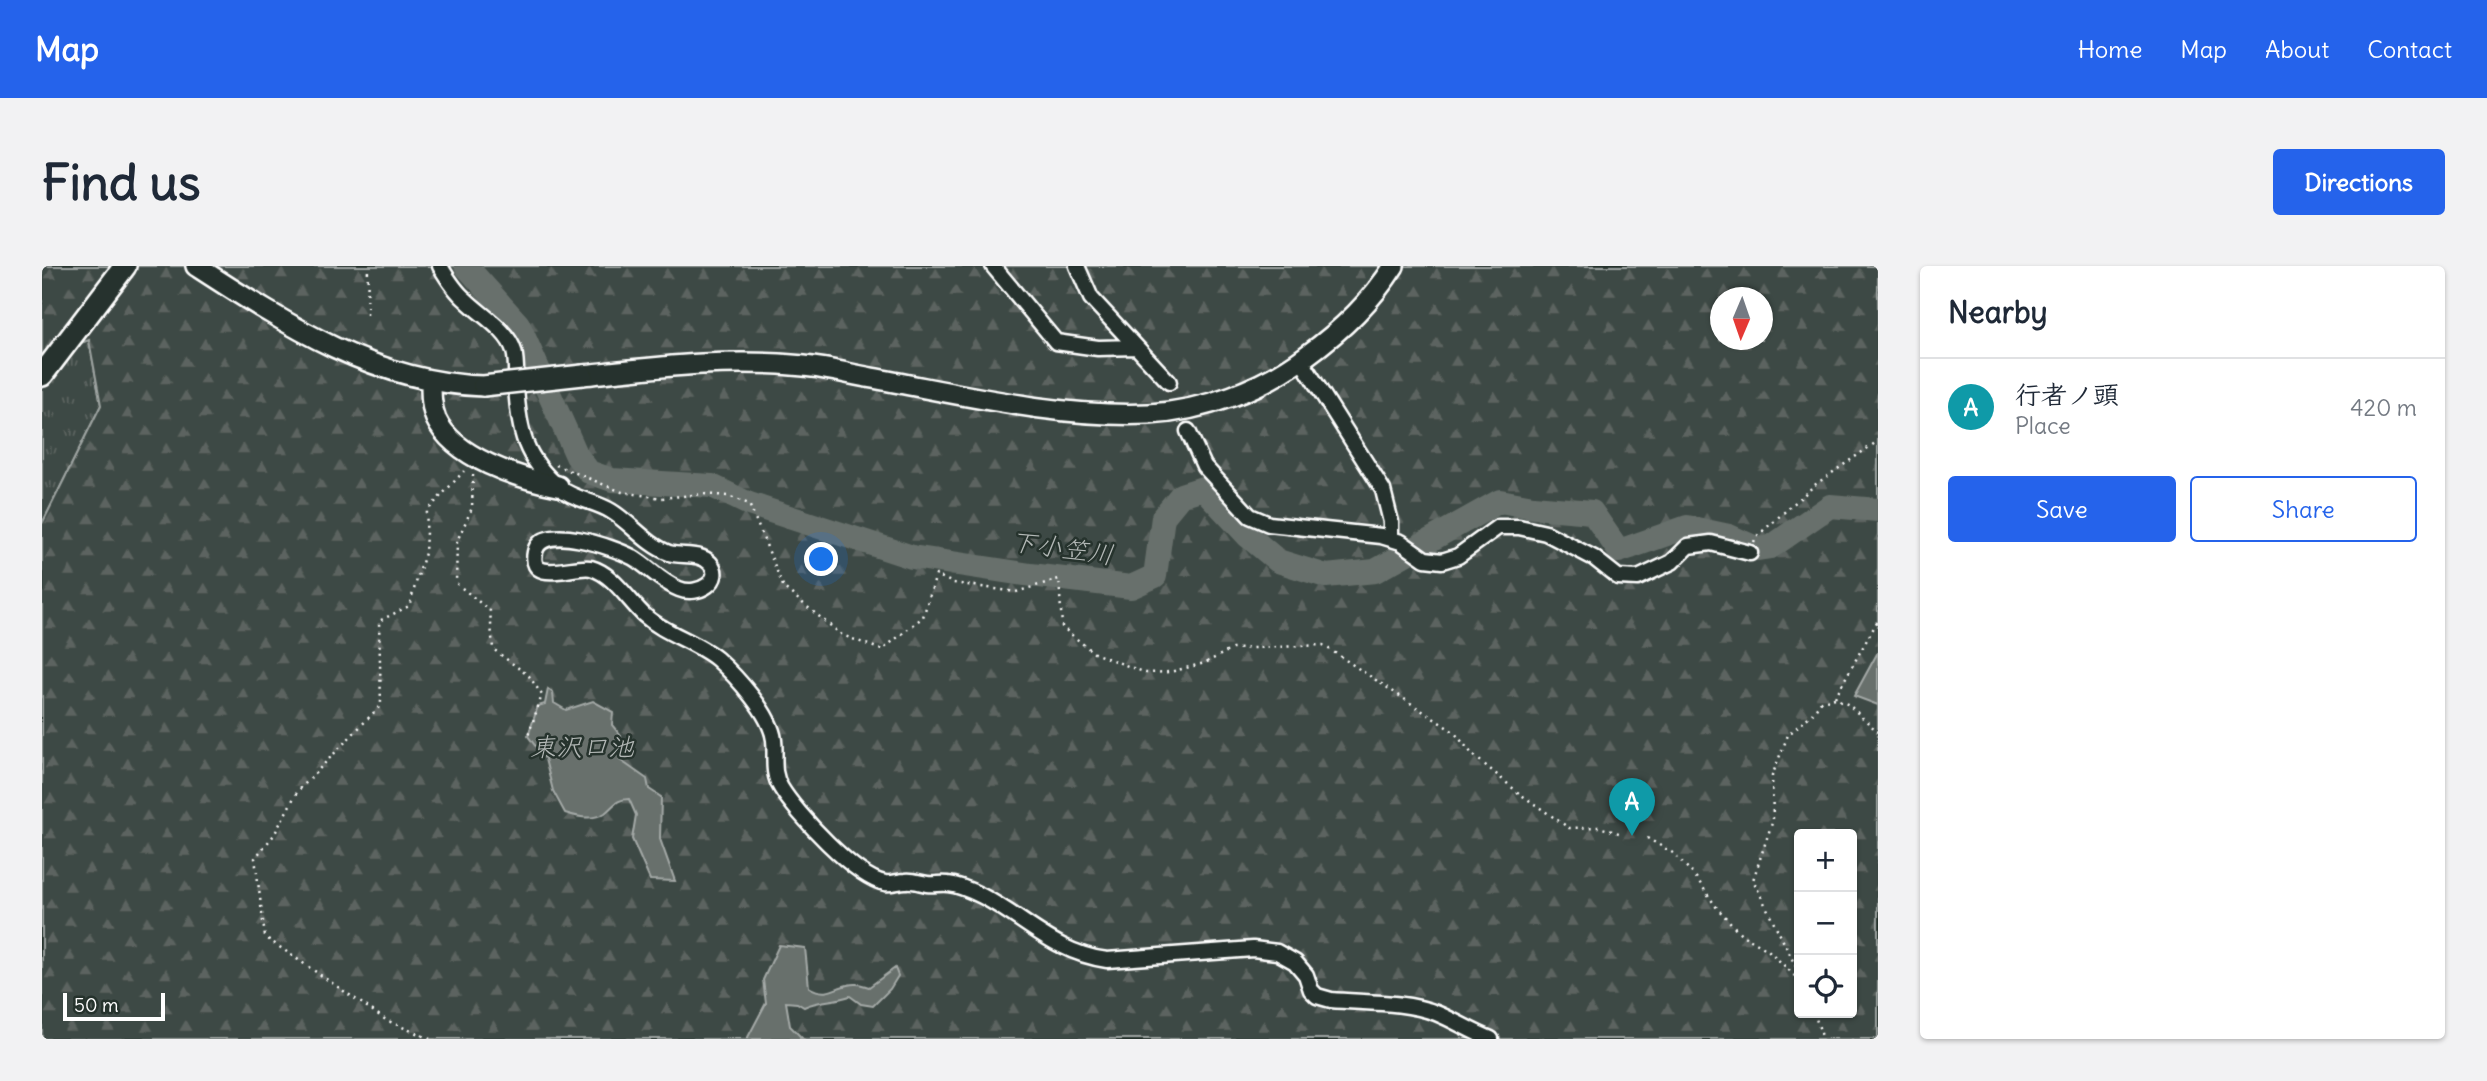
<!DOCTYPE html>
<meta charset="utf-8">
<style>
body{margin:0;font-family:Delius,"Klee One",sans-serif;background:#f2f2f3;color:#1f2937}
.controls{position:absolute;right:21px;bottom:21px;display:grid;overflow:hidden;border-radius:7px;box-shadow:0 2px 5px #0004}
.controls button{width:63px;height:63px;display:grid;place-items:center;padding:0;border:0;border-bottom:2px solid #e0e1e3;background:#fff;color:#1f2937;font:35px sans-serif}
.compass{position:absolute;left:1668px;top:21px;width:63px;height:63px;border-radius:50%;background:#fff;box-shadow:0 2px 5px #0004;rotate:182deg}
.scale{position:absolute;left:21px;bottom:18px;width:102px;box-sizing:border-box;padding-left:7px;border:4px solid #fff;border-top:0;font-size:19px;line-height:24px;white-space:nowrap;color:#fff;-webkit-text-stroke:5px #26332d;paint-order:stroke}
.you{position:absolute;left:780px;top:294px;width:24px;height:24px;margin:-18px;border:5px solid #fff;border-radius:50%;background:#1a73e8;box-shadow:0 0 0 10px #1a73e833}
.badge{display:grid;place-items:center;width:46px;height:46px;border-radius:50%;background:#2563eb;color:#fff;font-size:23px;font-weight:700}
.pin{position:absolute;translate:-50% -58px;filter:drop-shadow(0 2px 4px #0008)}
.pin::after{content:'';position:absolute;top:37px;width:24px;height:21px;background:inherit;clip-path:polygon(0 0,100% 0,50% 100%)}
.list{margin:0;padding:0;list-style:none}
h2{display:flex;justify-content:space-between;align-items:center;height:91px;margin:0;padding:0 28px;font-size:30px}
h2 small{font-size:23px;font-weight:400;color:#747a83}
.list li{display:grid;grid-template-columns:46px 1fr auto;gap:21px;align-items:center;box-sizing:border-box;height:98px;padding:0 28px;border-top:2px solid #e0e1e3}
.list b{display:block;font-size:26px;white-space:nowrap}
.list p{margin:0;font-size:23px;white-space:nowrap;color:#747a83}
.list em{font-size:23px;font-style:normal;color:#747a83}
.actions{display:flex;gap:14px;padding:21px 28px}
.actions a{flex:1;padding:16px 0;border:2px solid #2563eb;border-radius:7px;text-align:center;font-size:24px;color:#2563eb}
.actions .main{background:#2563eb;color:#fff}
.icon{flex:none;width:38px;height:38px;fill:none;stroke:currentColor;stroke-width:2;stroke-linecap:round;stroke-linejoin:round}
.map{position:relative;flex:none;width:1836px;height:773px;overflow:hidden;border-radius:7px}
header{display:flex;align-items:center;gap:42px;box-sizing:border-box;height:98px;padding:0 35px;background:#2563eb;color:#fff}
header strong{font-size:33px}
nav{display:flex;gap:38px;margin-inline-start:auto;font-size:24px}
.intro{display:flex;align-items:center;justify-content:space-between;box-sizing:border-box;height:168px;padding:0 42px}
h1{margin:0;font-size:49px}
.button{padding:18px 32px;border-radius:7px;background:#2563eb;color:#fff;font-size:24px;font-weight:700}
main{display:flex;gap:42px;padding:0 42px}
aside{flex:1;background:#fff;border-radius:7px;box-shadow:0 2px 5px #0004}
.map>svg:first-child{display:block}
.grass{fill:url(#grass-tufts);stroke:#9ea4a2;stroke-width:2}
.forest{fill:url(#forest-firs);stroke:#9ea4a2;stroke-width:2;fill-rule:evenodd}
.water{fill:#67706c;stroke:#a4a9a7;stroke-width:2}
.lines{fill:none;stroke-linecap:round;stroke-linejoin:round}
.river{stroke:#67706c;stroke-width:24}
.minor-tunnel{stroke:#3c4742;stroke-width:14;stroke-dasharray:14 7;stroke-linecap:butt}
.minor-casing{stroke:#fff;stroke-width:19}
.tertiary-casing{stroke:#fff;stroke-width:24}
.secondary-casing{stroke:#fff;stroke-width:26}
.path{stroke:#fff;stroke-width:2.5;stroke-dasharray:2 5;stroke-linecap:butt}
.minor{stroke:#26332d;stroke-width:14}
.tertiary{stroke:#26332d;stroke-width:19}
.secondary{stroke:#26332d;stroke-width:21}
.tertiary-bridge-casing{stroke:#fff;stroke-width:24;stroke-linecap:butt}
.tertiary-bridge{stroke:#26332d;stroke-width:19}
.labels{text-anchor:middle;stroke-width:5;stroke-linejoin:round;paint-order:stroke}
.water-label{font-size:26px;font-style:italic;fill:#b3b8b6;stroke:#26332d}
</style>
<header>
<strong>Map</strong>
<nav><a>Home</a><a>Map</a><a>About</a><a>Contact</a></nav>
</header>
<div class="intro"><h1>Find us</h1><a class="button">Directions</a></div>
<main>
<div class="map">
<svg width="1836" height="773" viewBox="0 0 1836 773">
<defs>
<pattern id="grass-tufts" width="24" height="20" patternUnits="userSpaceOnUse" patternTransform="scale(1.75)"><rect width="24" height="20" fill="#3e4944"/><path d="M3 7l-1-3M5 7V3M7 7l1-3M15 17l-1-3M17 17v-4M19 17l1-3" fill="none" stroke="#5b6460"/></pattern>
<pattern id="forest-firs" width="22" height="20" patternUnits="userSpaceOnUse" patternTransform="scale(1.75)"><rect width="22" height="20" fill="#3e4944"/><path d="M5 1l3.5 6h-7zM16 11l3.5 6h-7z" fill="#5b6460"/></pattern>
</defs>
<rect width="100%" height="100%" fill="#26332d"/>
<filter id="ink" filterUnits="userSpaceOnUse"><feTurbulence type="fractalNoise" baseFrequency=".0143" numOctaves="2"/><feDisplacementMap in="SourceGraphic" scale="14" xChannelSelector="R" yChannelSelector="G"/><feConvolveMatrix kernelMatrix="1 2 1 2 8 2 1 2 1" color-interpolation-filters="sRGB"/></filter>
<g filter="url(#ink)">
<path class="grass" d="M47 74 59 139 0 258V90Z"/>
<path class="forest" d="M0 0H1836V773H0V258L59 139 47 74 0 90ZM1678 32H1720V74H1678ZM1757 568H1810V747H1757Z"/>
<path class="water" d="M1836 386V439L1812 430Z
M506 423 511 427 512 437 524 444 551 435 571 446 570 459 579 470 578 494 605 513 607 523 619 531 618 573 633 615 608 614 590 573 594 549 587 533C574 533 572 540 563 547 550 555 536 551 523 547L511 525 503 493 486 470 496 440 503 438Z
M737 679 763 682 767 721C788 734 797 716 815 718 819 718 823 720 827 721L853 702 856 710 848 723 831 740 819 738 808 730C791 736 777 734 762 741L755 737 744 736 748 760 761 773H705L724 737 721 714Z"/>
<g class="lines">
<path class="river" d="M424 0 476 58 535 190 547 206 570 214 670 220 707 238 870 291 989 309 1089 321 1113 310 1121 251 1139 229 1161 222 1206 270 1236 295 1284 310 1333 305 1458 235 1491 241 1550 246 1577 285 1645 261 1687 270 1716 283 1729 281 1788 240 1836 244"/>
<path class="minor-tunnel" d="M1127 116 1146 165"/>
<g class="minor-casing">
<path id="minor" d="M398 0C405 12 413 25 424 34 439 49 466 64 472 85 475 96 474 110 474 121 477 165 482 192 518 222 533 234 553 235 569 245 589 257 605 279 627 287 639 291 658 286 668 297 683 314 656 331 637 323 619 316 606 300 590 291 573 282 499 255 493 286 486 320 534 298 549 302 571 308 586 334 602 349 623 368 653 375 675 393 694 410 729 448 732 474 734 491 729 506 739 522 754 547 814 612 843 617 850 618 857 615 864 615 871 614 878 617 885 618 892 619 899 617 906 618 917 619 930 625 940 630 984 653 1013 687 1065 694L1211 683 1235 686 1253 696 1264 709 1269 724 1275 730 1289 734C1323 737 1362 735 1394 747 1412 754 1430 766 1449 773
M951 0 1014 76 1056 82 1094 81
M1035 0 1049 32 1127 116
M1259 94 1341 224 1349 256V273
M1146 165 1162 200 1208 250 1227 258 1339 270 1359 276 1383 293 1400 295 1416 290 1456 261H1477L1504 267 1552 292 1576 311 1596 312 1630 296 1646 280 1669 277 1708 287"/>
</g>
<g class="tertiary-casing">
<path id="tertiary" d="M154 0C242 57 333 117 441 120
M541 109C616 101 686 92 762 100 785 102 807 108 830 112 919 128 1016 152 1107 148 1162 145 1220 123 1264 90 1299 65 1329 36 1352 0
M389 115C389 128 389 141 394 153 412 192 476 212 516 220"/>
</g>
<g class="secondary-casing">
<path id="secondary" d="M0 109 83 0"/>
</g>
<path class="path" d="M325 49 326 0
M514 199 580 226 620 232 661 228 686 230 707 238 742 322 800 369 840 384 881 351 894 309 911 317 974 326 1017 313 1020 361 1052 387 1104 407 1128 406 1163 397 1190 383 1281 379 1412 466 1431 489 1478 528 1527 562 1557 561 1577 567
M431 209 430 242 415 275 414 317 448 345 451 383 487 410 500 429 486 470
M1712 276 1714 271 1774 218 1836 175
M1793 431 1836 354
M1605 572 1631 587 1653 610 1675 642 1700 669 1726 684 1757 714
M1757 707 1711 614 1731 554 1730 510 1746 469 1770 448 1779 435 1793 432 1807 439 1836 466
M1772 747 1781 773
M388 773 344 754 223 671 213 592 232 569 255 526 339 439 337 355 367 340 383 287 385 245 422 205"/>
<use href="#minor" class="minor"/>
<use href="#tertiary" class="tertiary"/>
<use href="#secondary" class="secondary"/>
<g class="tertiary-bridge-casing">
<path id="tertiary-bridge" d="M441 120 541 109"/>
</g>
<use href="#tertiary-bridge" class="tertiary-bridge"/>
</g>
</g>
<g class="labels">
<g class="water-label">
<text transform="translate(1020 282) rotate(8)" y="9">下小笠川</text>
<text x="540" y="490">東沢口池</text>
</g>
</g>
</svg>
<div class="controls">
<button>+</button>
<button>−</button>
<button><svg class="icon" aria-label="locate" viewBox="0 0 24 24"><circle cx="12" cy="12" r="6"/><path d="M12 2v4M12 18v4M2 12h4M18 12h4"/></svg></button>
</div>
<svg class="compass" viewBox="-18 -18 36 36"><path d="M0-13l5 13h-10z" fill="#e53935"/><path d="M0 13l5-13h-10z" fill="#747a83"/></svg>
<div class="scale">50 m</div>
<div class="you"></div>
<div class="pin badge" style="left:1590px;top:570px;background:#0f9aa8">A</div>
</div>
<aside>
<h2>Nearby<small></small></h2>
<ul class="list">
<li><span class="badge" style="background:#0f9aa8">A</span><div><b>行者ノ頭</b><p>Place</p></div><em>420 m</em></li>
</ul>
<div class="actions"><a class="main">Save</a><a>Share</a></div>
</aside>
</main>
